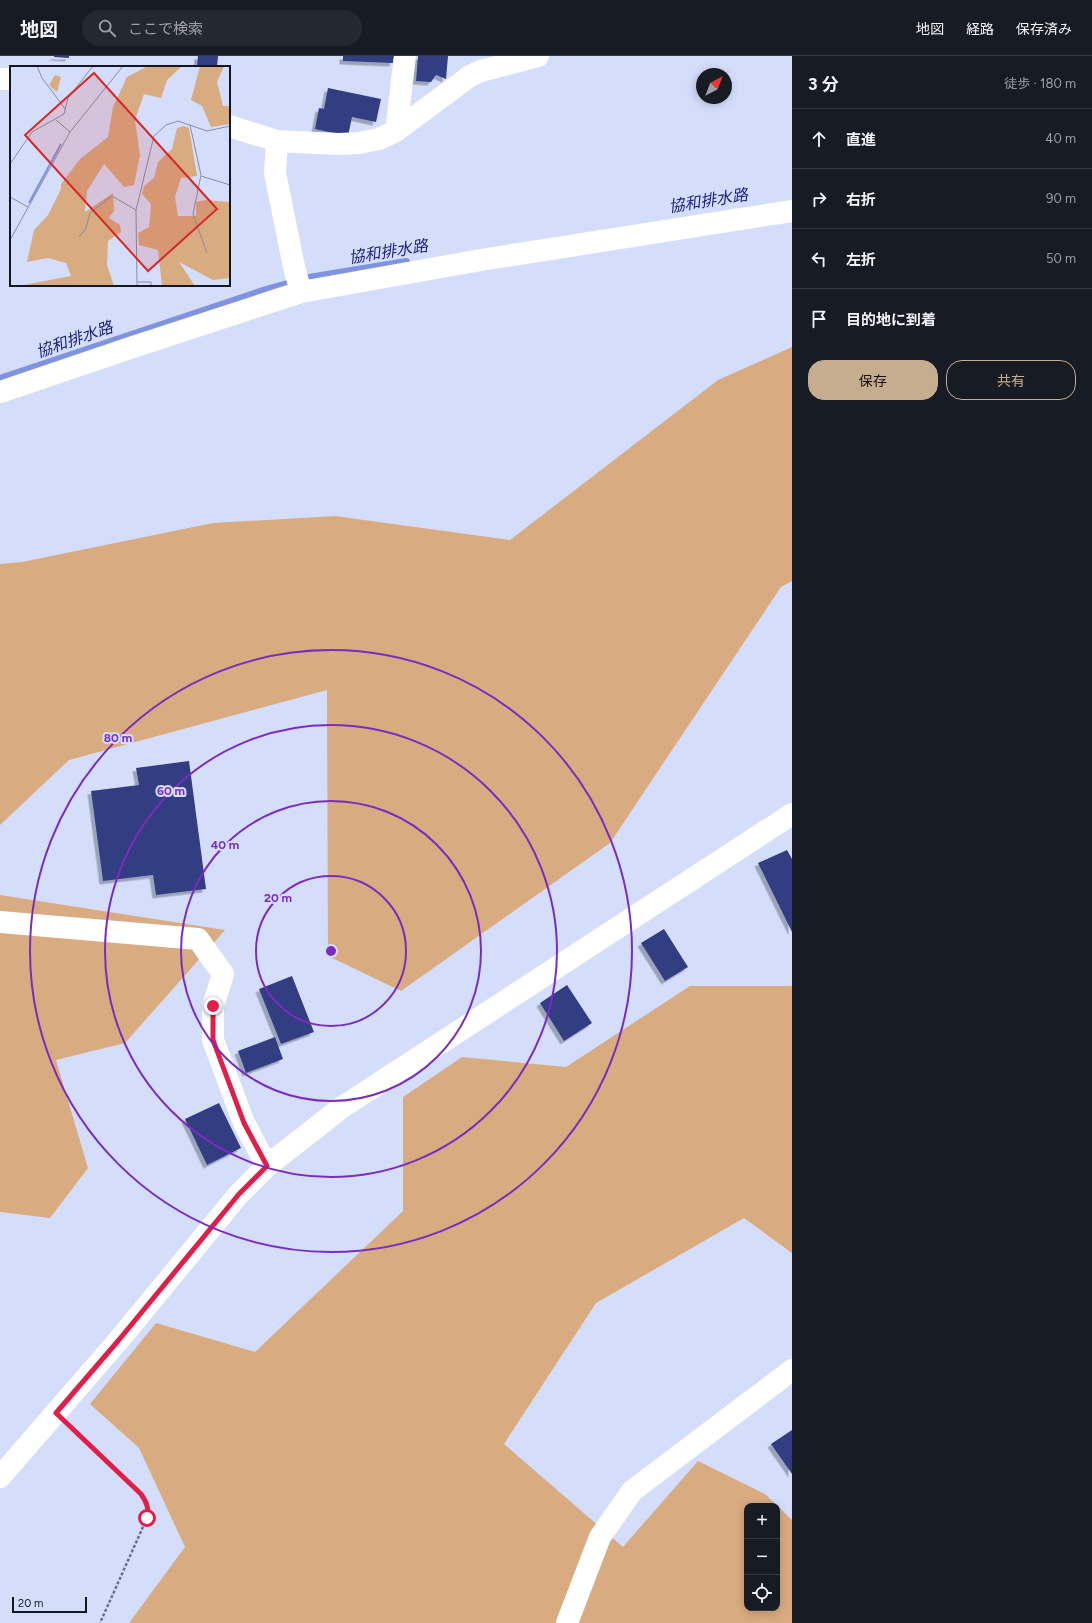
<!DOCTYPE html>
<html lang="ja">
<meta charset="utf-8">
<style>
body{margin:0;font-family:Figtree,"Noto Sans JP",sans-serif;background:#242831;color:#f1f3f6}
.controls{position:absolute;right:12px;bottom:12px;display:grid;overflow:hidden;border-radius:8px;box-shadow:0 2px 10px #0003}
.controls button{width:36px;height:36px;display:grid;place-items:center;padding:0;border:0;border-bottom:1px solid #363941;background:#171b24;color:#f1f3f6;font:20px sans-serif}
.compass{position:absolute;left:696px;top:12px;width:36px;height:36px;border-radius:50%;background:#171b24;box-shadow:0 2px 10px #0003;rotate:42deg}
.scale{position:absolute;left:12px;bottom:10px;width:75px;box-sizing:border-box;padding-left:4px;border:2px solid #141721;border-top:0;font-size:11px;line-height:14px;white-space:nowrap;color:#141721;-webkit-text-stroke:3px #d4defb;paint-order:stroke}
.stop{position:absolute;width:12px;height:12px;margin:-9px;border:3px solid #e11d48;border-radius:50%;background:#fff}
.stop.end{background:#e11d48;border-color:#fff;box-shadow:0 1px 4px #0008}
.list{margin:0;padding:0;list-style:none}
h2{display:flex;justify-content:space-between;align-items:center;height:52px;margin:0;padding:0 16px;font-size:17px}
h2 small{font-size:13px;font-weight:400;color:#9ea1a6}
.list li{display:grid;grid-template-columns:26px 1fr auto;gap:12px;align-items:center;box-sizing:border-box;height:60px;padding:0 16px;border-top:1px solid #363941}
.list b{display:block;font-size:15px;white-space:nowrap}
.list em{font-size:13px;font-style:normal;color:#9ea1a6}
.actions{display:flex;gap:8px;padding:12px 16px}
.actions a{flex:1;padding:9px 0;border:1px solid #c6ad90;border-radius:16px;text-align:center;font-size:14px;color:#c6ad90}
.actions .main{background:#c6ad90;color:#111}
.icon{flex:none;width:22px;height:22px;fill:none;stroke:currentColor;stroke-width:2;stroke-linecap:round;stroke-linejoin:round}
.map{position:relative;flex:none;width:792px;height:1567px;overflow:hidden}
header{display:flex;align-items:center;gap:24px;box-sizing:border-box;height:56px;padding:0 20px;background:#171b24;border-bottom:1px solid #363941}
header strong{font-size:19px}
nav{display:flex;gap:22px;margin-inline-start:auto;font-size:14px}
.search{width:280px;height:36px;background:#242831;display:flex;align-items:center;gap:10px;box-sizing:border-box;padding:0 14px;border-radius:22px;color:#9ea1a6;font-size:15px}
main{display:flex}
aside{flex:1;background:#171b24}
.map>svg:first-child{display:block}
.green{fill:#d9ab80;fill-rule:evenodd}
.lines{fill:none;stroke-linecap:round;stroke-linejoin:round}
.stream{stroke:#7f93de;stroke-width:8}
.building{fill:#313e82;filter:url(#shadow)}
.path{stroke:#6b7184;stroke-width:2.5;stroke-dasharray:3 2;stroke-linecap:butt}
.street{stroke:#fff;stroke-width:22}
.secondary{stroke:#fff;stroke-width:22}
.route{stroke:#e11d48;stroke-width:5}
.ring{fill:none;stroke:#7b2cbf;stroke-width:2}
.labels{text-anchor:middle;stroke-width:4;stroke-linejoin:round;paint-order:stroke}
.water-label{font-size:16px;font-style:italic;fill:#1d237a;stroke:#d4defb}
.inset-river{fill:none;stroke:#7f93de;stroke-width:2}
.inset-road{fill:none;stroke:#878ea4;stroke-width:1}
.view{fill:#d62828;fill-opacity:0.15;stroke:#d62828;stroke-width:2}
.inset-edge{fill:none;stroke:#141721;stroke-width:2}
.centre{fill:#7b2cbf;stroke:#d4defb;stroke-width:2}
.ring-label{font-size:12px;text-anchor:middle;font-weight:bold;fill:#7b2cbf;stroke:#d4defb;stroke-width:4;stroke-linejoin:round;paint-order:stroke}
</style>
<header>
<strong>地図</strong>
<div class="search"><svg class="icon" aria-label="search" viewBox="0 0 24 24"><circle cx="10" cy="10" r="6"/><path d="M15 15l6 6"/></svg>ここで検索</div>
<nav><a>地図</a><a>経路</a><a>保存済み</a></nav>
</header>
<main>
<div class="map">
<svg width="792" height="1567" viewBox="0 0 792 1567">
<defs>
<filter id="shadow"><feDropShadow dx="-3.5" dy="3.5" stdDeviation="0" flood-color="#0004"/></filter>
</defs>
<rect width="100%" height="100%" fill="#d4defb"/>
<path class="green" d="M792 291V525L781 531 610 787 401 935 328 900 327 634 69 704 0 769V508L22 506 213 467 335 460 510 484 718 324Z
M0 839 225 874 125 987 56 1004 88 1112 50 1162 0 1156Z
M690 930H792V1197L744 1162 596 1247 504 1388 623 1491 698 1405 765 1438 792 1464V1567H129L185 1491 139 1392 90 1348 156 1267 255 1296 403 1155V1041L462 1001 566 1011ZM747 1450H777V1552H747Z"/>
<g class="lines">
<path class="stream" d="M0 323 266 234 309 222 406 206"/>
</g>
<path class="building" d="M54 0H69V2L54 1Z
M198 0H218L217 11H197Z
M343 0H394L393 7 343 5Z
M418 0H448L446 23 436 19 431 26 416 25Z
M328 32 381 43 376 66 352 61 348 80 315 73 319 52 324 53Z
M189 705 206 833 156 839 153 819 103 825 91 735 139 729 136 712Z
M787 794 792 803V876L758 807Z
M664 873 688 911 665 925 641 887Z
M292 920 314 976 281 988 259 933Z
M567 929 592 967 564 985 540 947Z
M275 981 283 1003 246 1017 238 995Z
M219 1047 241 1092 207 1109 185 1063Z
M792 1374V1418L771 1388Z"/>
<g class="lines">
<path class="path" d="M72 1373 141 1438C147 1447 149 1452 147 1462L100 1567"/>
<path class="street" d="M0 23H11
M229 70 277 85 339 88 359 87 379 83 396 75 470 20 481 15 538 0
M396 75 405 0
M277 85 275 117 294 211 301 236
M0 336 130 292 301 236 481 204 792 155
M0 866 198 883 223 918 213 950V984L244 1067 267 1110
M567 1567 600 1481 632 1435 792 1314"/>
<path class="secondary" d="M0 1421 118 1285 239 1138 267 1110 341 1052 792 758"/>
</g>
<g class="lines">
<path class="route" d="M147 1462C149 1452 147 1447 141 1438L56 1357 118 1285 239 1138 267 1110 244 1067 213 984V950"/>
</g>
<g class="ring">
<circle cx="331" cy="895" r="75"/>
<circle cx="331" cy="895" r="150"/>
<circle cx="331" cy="895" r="226"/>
<circle cx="331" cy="895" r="301"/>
</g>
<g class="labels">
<g class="water-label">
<text transform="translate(708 144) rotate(-9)" y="6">協和排水路</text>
<text transform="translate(388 195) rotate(-9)" y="6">協和排水路</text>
<text transform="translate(74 283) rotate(-19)" y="6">協和排水路</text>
</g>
</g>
<g transform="translate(10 10)">
<rect width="220" height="220" fill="#d4defb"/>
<path d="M138 0H172L157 14 151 32 134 28 125 54 130 89 124 119 114 121 94 98 77 125 75 146 103 127 104 145 99 152 110 159 111 166 98 175 97 199 104 220H8L61 210 56 197 38 192 17 196 24 164 38 149 51 123V118L70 93 98 71 103 41 117 11ZM190 0H214L207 16 213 40H220V58L201 61 192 40 181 34ZM45 9 51 11 47 26 39 19ZM174 60 179 62 187 110 171 112 165 131 168 150H186V136L195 134 220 136V212L203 214 169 196 185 220H152L148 184 129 179 128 167 139 161 141 138 132 128 134 120 144 112 148 96 162 83 167 62Z" fill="#d9ab80"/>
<path class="inset-river" d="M19 137 51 78"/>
<path class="inset-road" d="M27 0 32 12 56 44M46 54 60 66M180 59 191 109 183 148 197 187M0 98 22 66 54 48 58 32 83 0M191 110 220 119M0 131 18 141M69 171 76 162 80 147 102 130 126 144M0 174 60 66 113 0M128 216H141V220M127 220 126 144 144 70 156 59 168 55 197 65 220 60"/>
<path class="view" d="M84 7 207 143 138 205 15 69Z"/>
<rect width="220" height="220" class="inset-edge"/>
</g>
<circle cx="331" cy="895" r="6" class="centre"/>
<g class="ring-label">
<text x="118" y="686">80 m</text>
<text x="171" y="739">60 m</text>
<text x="225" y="793">40 m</text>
<text x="278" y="846">20 m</text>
</g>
</svg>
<div class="controls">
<button>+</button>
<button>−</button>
<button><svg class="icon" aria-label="locate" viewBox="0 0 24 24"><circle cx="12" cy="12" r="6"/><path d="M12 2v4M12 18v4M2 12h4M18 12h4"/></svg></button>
</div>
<svg class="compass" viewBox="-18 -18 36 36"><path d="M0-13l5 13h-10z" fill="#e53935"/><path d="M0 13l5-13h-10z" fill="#9ea1a6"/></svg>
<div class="scale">20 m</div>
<div class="stop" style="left:147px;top:1462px"></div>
<div class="stop end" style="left:213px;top:950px"></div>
</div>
<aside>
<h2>3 分<small>徒歩 · 180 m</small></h2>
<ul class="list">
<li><svg class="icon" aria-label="ahead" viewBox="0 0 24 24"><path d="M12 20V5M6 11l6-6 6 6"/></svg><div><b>直進</b></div><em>40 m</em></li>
<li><svg class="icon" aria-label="right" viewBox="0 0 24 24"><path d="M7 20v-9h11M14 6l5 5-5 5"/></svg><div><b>右折</b></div><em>90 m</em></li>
<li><svg class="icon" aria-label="left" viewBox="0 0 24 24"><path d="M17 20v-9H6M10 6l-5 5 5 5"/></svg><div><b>左折</b></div><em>50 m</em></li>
<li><svg class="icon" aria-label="arrive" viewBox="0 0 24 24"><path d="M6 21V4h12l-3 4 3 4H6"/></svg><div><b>目的地に到着</b></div></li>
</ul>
<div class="actions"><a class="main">保存</a><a>共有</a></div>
</aside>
</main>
